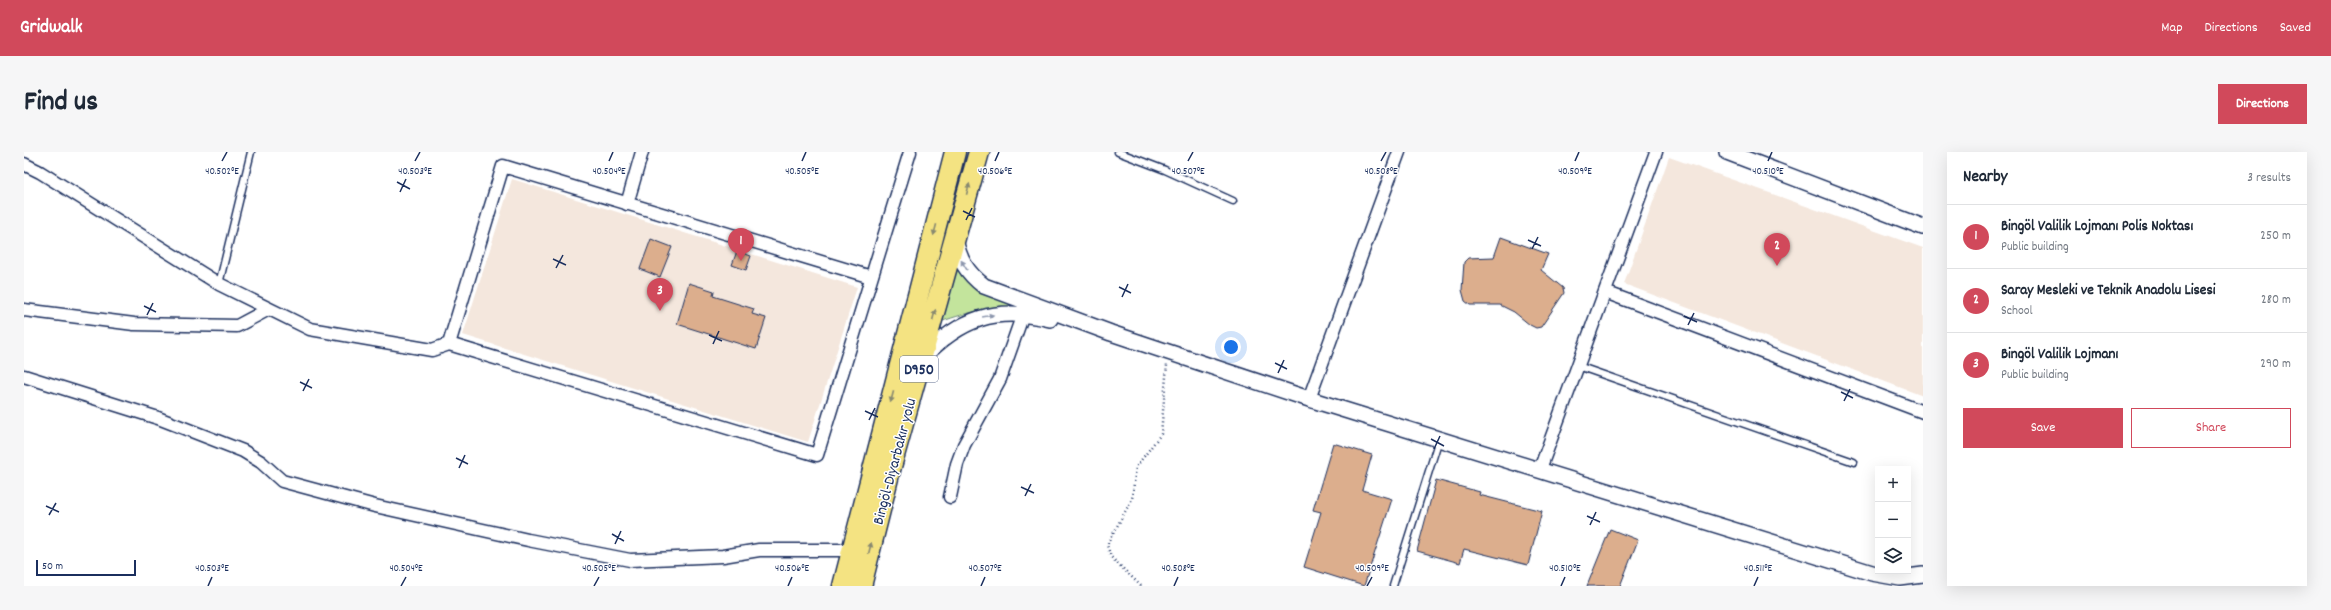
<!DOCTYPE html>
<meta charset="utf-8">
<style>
body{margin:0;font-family:Dekko,sans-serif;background:#f6f6f7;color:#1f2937}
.controls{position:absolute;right:12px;bottom:12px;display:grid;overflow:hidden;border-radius:0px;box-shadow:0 4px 16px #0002}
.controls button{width:36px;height:36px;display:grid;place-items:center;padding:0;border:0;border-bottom:1px solid #e0e1e3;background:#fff;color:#1f2937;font:20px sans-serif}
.scale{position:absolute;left:12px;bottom:10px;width:100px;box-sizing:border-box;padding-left:4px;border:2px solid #1b2f5e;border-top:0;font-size:11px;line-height:14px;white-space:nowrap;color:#1b2f5e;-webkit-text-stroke:3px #fff;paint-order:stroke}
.you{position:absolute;left:1207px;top:195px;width:14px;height:14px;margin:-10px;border:3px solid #fff;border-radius:50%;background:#1a73e8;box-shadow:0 0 0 6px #1a73e833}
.badge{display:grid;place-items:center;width:26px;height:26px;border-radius:50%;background:#d1495b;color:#fff;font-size:13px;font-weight:700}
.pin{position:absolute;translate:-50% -33px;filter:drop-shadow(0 1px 2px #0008)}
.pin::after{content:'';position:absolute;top:21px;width:14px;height:12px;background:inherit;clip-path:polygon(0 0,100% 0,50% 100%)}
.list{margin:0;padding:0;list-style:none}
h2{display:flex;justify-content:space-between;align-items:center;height:52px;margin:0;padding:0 16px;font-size:17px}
h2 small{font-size:13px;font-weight:400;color:#747a83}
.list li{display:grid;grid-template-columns:26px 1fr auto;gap:12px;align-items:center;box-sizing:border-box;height:64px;padding:0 16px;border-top:1px solid #e0e1e3}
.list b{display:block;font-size:15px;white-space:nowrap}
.list p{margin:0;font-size:13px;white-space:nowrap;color:#747a83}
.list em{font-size:13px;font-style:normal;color:#747a83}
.actions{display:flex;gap:8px;padding:12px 16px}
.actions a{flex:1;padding:9px 0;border:1px solid #d1495b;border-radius:0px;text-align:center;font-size:14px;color:#d1495b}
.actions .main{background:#d1495b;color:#fff}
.icon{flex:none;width:22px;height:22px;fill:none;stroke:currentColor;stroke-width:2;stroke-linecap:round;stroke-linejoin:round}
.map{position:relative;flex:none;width:1899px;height:434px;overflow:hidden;border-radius:0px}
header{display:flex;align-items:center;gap:24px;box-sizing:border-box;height:56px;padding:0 20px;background:#d1495b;color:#fff}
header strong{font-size:19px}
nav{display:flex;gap:22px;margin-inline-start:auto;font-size:14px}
.intro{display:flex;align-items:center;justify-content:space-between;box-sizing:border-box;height:96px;padding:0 24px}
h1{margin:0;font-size:28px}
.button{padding:10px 18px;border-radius:0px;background:#d1495b;color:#fff;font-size:14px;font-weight:700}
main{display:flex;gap:24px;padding:0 24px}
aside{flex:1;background:#fff;border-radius:0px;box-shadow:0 4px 16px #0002}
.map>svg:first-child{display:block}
.built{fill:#f4e7dd}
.green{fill:#c3e49c;stroke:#6f8a7d}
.building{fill:#dcae8d;stroke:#1b2f5e}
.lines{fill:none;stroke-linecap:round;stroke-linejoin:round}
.service-casing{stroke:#1b2f5e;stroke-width:9}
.minor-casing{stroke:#1b2f5e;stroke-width:15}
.tertiary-casing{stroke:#1b2f5e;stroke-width:18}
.primary-casing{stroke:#1b2f5e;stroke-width:23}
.path{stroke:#1b2f5e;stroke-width:2.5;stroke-dasharray:1 3;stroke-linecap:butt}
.service{stroke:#fff;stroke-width:6}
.minor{stroke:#fff;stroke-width:12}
.tertiary{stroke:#fff;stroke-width:15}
.primary{stroke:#f4e382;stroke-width:20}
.oneway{fill:#888970}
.oneway2{fill:#8d97ae}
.ticks{fill:none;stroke:#1b2f5e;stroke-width:1.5}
.labels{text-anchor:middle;stroke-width:3;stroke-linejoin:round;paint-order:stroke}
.shield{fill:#fff;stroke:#5f6d8e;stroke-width:1}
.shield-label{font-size:15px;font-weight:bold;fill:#1b2f5e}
.street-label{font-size:16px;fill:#1b2f5e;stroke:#fff}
.ticks-label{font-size:10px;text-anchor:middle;fill:#1b2f5e;stroke:#fff;stroke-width:3;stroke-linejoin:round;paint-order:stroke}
</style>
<header>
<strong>Gridwalk</strong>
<nav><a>Map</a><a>Directions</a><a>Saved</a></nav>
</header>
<div class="intro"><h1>Find us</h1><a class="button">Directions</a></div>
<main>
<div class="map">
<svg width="1899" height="434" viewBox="0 0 1899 434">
<rect width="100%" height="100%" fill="#fff"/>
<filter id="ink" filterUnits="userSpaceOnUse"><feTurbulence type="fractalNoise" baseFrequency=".025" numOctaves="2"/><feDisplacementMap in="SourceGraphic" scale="8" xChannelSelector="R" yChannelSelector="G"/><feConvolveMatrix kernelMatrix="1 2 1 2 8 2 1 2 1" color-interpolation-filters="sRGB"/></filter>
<g filter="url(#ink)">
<path class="built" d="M1645 5 1899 96V244L1600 132Z
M488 27 833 135 784 290 439 183Z"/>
<path class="green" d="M931 114C951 143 972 148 1005 157 972 153 947 159 916 170Z"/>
<path class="building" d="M1477 85 1524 102 1517 118 1539 136 1540 141 1517 175 1512 176 1506 173 1490 160 1476 153H1446L1441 149 1438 138 1440 110 1444 106 1470 105Z
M627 87 648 95 636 125 616 117Z
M713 99 727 104 722 118 708 113Z
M665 131 690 139 689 144 730 157 728 162 742 166 732 197 653 172Z
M1309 291 1348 303 1338 338 1368 347 1340 434 1280 415 1297 360 1289 358Z
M1412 328 1456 340 1455 343 1518 359 1504 413 1440 397 1436 411 1393 399Z
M1586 377 1614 388 1596 434H1563Z"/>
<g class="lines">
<g class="service-casing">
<path id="service" d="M1094 0 1141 18 1209 49
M195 132 227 0
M1554 214 1830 310
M1369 434 1415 287"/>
</g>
<g class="minor-casing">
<path id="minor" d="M0 12 16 20 195 132 286 177 408 198 425 192 793 303 886 0
M603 52 618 0
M1581 140 1899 260
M0 158 110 172 213 174 245 157
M425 192 479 14 847 125
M0 224 134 266 219 299 237 310 258 329 351 354 504 388 606 408 699 404 735 398H828
M1285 247 1375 0
M1516 317 1632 0
M926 345 933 312 940 293 976 227 999 162"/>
</g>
<g class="tertiary-casing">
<path id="tertiary" d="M1703 0 1899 75
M931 87C935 108 943 121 960 134L1087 181 1285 247 1848 421 1876 426 1899 423
M898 206C937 166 971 154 1026 167"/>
</g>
<g class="primary-casing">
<path id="primary" d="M819 434 931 0
M837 434 866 318 955 0"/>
</g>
<path class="path" d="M1117 434 1087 405 1083 393 1108 347 1112 315 1137 282 1143 213"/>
<use href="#service" class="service"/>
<use href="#minor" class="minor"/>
<use href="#tertiary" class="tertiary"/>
<use href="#primary" class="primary"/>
</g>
<defs><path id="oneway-solid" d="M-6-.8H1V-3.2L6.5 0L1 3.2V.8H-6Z"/></defs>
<g class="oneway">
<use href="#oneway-solid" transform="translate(944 37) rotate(-75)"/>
<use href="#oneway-solid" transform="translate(911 78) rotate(105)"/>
<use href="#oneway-solid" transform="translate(910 163) rotate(-75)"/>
<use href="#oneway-solid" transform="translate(868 245) rotate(105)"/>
<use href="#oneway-solid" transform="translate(846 396) rotate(-76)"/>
</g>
<g class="oneway2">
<use href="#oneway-solid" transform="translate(940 113) rotate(-121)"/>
<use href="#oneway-solid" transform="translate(964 164) rotate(-10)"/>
</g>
</g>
<path class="ticks" d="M198 9 203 0M391 9 396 0M585 9 589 0M778 9 782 0M971 9 975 0M1164 9 1169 0M1357 9 1362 0M1551 9 1555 0M1744 9 1748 0M373 30 386 37M376 40 382 27M939 59 951 65M942 68 948 56M1504 88 1517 94M1508 97 1514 85M529 107 542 113M532 116 539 103M1095 135 1107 141M1098 145 1104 132M120 154 132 160M123 163 129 151M1660 164 1673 170M1664 173 1670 161M685 183 698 189M689 192 695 179M1251 211 1263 217M1254 221 1260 208M276 230 288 236M279 239 285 227M1817 240 1829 246M1820 249 1826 237M841 259 854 265M845 268 851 256M1407 287 1420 294M1410 297 1416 284M432 306 444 312M435 316 441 303M997 335 1010 341M1001 344 1007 332M22 354 35 360M25 363 32 351M1563 364 1576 370M1566 373 1572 360M588 382 600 389M591 392 597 379M184 434 188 425M377 434 382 425M570 434 575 425M764 434 768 425M957 434 961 425M1150 434 1154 425M1343 434 1348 425M1537 434 1541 425M1730 434 1734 425"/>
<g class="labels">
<rect class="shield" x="876" y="204" width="38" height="26" rx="3"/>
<g class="shield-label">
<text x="895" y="222">D950</text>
</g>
<g class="street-label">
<text transform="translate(869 309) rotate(-75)" y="6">Bingöl-Diyarbakır yolu</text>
</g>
</g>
<g class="ticks-label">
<text x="1551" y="22">40.509°E</text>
<text x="1744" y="22">40.510°E</text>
<text x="198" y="22">40.502°E</text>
<text x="391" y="22">40.503°E</text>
<text x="585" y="22">40.504°E</text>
<text x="778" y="22">40.505°E</text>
<text x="971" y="22">40.506°E</text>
<text x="1164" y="22">40.507°E</text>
<text x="1357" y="22">40.508°E</text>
<text x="188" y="419">40.503°E</text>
<text x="382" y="419">40.504°E</text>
<text x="575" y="419">40.505°E</text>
<text x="768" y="419">40.506°E</text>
<text x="961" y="419">40.507°E</text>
<text x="1154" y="419">40.508°E</text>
<text x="1348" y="419">40.509°E</text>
<text x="1541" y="419">40.510°E</text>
<text x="1734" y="419">40.511°E</text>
</g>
</svg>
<div class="controls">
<button>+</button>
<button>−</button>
<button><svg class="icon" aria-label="layers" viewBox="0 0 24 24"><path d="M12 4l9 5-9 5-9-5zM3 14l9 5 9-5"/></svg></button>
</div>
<div class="scale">50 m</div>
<div class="you"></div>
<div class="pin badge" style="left:717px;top:109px">1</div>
<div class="pin badge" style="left:1753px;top:114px">2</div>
<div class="pin badge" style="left:636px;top:159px">3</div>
</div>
<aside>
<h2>Nearby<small>3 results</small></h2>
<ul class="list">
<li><span class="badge">1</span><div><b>Bingöl Valilik Lojmanı Polis Noktası</b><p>Public building</p></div><em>250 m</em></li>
<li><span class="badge">2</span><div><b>Saray Mesleki ve Teknik Anadolu Lisesi</b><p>School</p></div><em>280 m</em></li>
<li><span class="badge">3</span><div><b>Bingöl Valilik Lojmanı</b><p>Public building</p></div><em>290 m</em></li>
</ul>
<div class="actions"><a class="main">Save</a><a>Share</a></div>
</aside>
</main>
